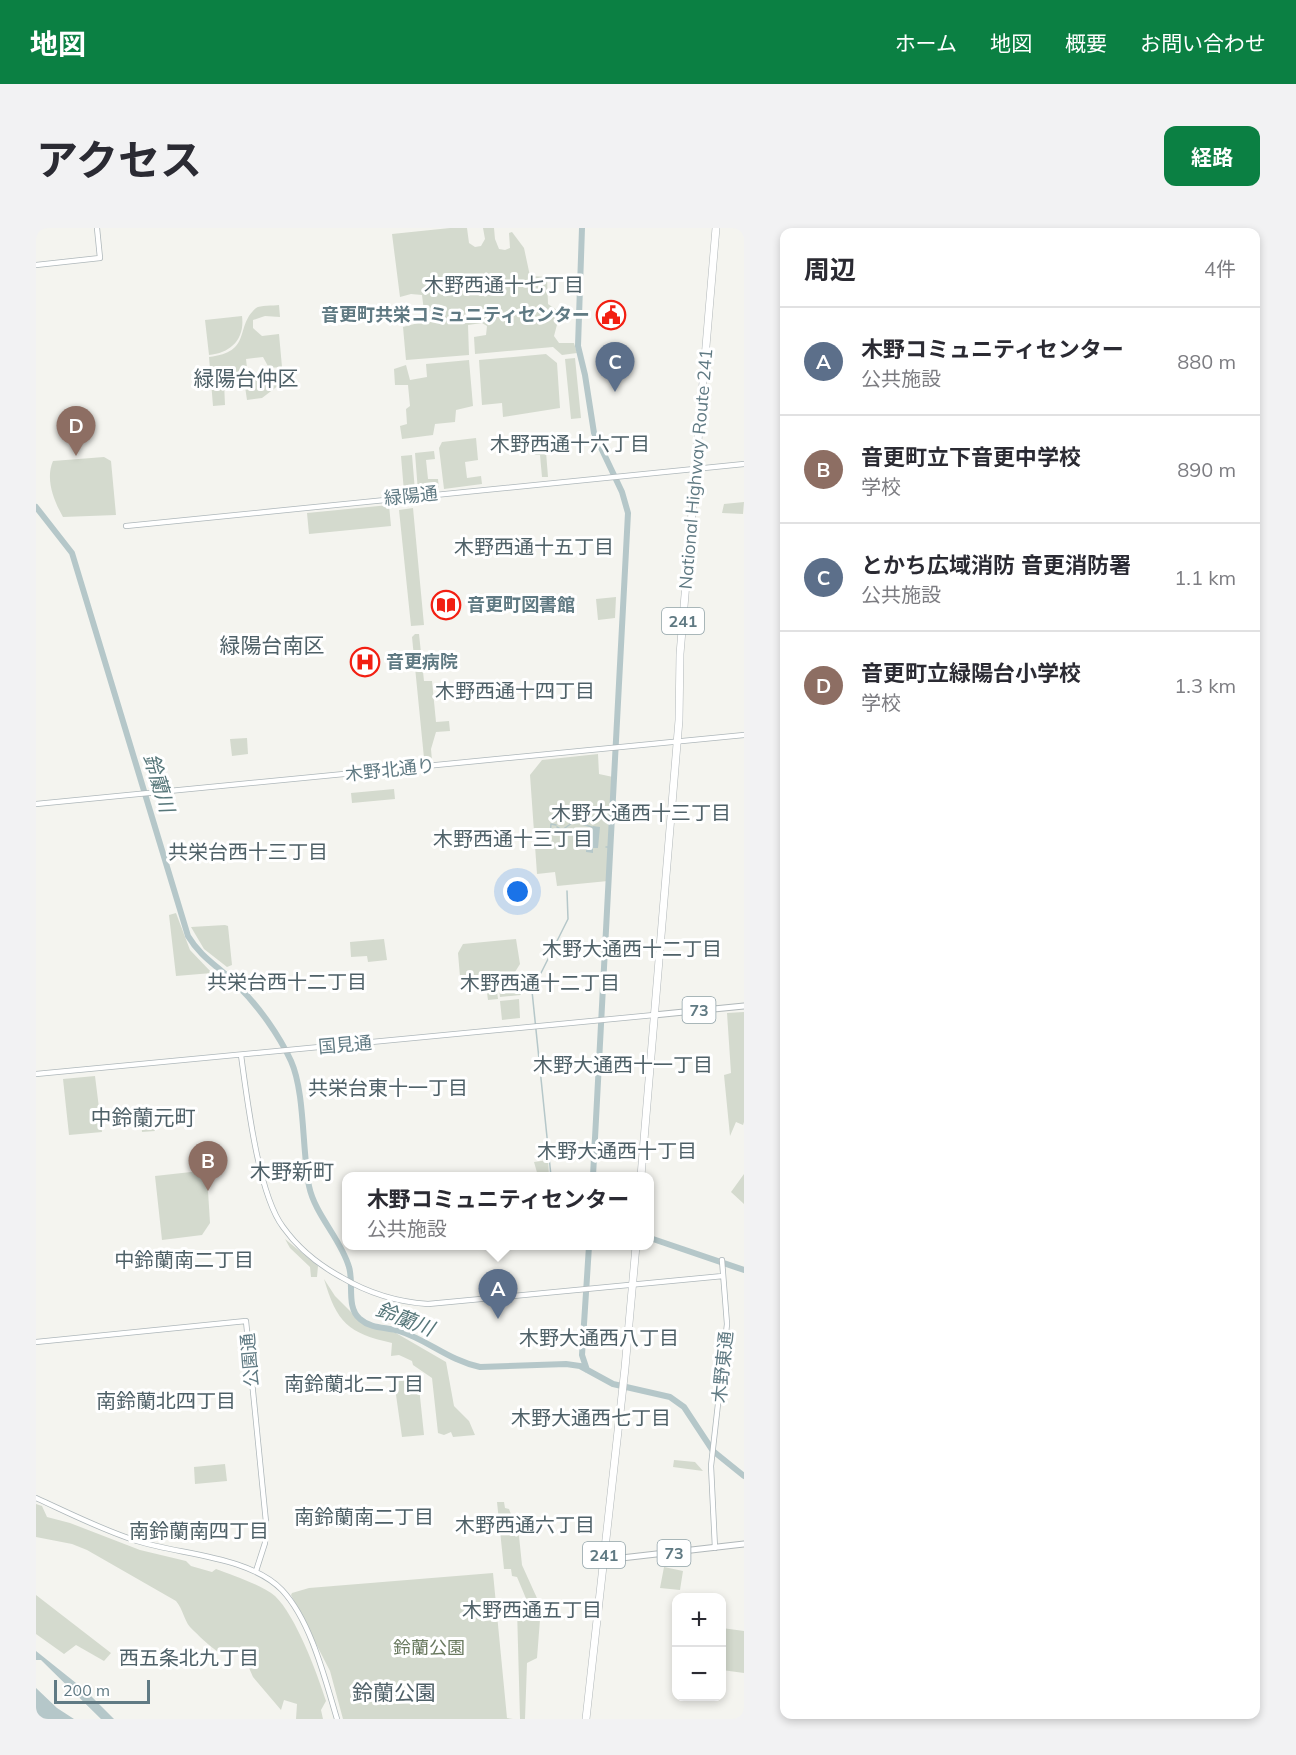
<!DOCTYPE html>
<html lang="ja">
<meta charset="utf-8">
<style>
body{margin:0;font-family:Mulish,"Noto Sans JP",sans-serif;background:#f2f2f3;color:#2b2b33}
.controls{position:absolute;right:18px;bottom:18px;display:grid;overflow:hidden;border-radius:12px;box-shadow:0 3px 9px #0003}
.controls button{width:54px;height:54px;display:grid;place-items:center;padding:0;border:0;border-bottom:2px solid #e1e1e2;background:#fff;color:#2b2b33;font:30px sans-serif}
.scale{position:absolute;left:18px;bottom:15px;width:96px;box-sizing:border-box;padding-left:6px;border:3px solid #607a83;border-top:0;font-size:16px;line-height:21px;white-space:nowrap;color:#607a83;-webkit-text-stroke:4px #fff;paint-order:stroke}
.you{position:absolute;left:482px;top:664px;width:21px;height:21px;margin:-15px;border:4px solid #fff;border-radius:50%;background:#1a73e8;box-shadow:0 0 0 9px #1a73e833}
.badge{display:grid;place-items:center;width:39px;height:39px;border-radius:50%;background:#0b8043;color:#fff;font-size:20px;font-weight:700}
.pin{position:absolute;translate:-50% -50px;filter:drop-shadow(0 2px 3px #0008)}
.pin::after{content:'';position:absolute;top:32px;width:21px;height:18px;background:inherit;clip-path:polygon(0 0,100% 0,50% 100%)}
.popup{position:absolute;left:306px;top:944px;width:312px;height:78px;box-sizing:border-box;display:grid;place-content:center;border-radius:12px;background:#fff;filter:drop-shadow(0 2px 4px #0005);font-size:20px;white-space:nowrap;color:#7c7c81}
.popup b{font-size:22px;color:#2b2b33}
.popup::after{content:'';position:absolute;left:50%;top:100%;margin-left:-12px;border:12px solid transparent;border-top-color:#fff}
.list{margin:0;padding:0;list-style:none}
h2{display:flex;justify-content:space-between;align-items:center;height:78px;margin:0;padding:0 24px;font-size:26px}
h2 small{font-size:20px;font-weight:400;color:#7c7c81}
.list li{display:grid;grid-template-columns:39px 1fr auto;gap:18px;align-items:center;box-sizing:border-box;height:108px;padding:0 24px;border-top:2px solid #e1e1e2}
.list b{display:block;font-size:22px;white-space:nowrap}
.list p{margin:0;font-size:20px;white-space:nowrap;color:#7c7c81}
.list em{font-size:20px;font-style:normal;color:#7c7c81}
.map{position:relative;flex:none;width:708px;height:1491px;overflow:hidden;border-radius:12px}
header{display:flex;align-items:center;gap:36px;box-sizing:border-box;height:84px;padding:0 30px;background:#0b8043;color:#fff}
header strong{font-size:28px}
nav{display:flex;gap:33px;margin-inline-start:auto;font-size:21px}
.intro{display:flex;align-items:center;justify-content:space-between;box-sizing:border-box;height:144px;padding:0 36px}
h1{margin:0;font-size:42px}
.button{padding:15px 27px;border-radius:12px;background:#0b8043;color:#fff;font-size:21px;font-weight:700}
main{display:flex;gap:36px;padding:0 36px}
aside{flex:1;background:#fff;border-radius:12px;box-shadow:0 3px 9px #0003}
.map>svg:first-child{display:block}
.green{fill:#d4dace}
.water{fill:#b5c7c9}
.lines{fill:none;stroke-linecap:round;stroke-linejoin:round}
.stream{stroke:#b5c7c9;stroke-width:1.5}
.river{stroke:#b5c7c9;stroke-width:6}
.secondary-casing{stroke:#aeb7ba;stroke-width:6}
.primary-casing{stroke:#b1b8ba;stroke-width:7}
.highway-casing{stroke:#b1b7b9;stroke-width:8}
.secondary{stroke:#fff;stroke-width:4.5}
.primary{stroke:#fff;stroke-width:5}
.highway{stroke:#fff;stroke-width:7}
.labels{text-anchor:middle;stroke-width:6;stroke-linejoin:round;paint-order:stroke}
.shield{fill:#fff;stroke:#90a2a8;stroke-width:1.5}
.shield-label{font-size:16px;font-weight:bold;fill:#607a83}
.poi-label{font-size:18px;font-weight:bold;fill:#607a83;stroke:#fff;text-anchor:start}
.street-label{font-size:18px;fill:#607a83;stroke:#fff}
.park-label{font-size:18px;fill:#6a7a60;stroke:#fff}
.neighbourhood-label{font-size:20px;fill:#4f6168;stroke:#fff}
.water-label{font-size:20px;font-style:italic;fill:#57777a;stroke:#fff}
.quarter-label{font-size:21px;fill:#4f6168;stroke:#fff}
</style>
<header>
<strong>地図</strong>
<nav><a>ホーム</a><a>地図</a><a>概要</a><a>お問い合わせ</a></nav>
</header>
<div class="intro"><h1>アクセス</h1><a class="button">経路</a></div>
<main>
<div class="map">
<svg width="708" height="1491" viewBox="0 0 708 1491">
<rect width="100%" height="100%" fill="#f4f4ef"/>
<path class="green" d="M414 0H431L433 15 439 19 445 18 449 11 447 0H458L459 11 463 21 469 22 474 20 473 5 476 4 488 20 494 48 511 49 512 76 528 87 522 93 518 108 523 115H538L541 125 526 127 517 119 439 126 438 109 450 107 451 98 446 95 432 97 433 127 370 132 367 99 386 94 388 83 386 67 375 66 364 69 356 6Z
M243 77 244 89 229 88 217 92V100L226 108 243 106 246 139 233 140 227 129 210 131 212 149 246 146 247 154 226 170 211 172 208 152 188 154 189 177 177 178 173 129C217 124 198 99 220 80 224 77 237 78 243 77Z
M206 88C209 111 195 125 173 127L169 92Z
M510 126 521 135 524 180 467 189 466 175 446 177 443 132Z
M539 130 545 190 535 191 529 131Z
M433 132 437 178 420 182 419 194 399 196 397 207 366 211 364 198 371 196 370 181 374 178 372 157H359L358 141 370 137 374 152 391 149 390 136Z
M440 210 442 232 429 234 431 250 445 248 446 256 408 261 403 220 406 214Z
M509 211 512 249H506L504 227H498L496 212Z
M398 223 399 231 390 232 392 251H402L403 262 382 264 379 225Z
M376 227 379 263 368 264 365 228Z
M68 229 75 233 80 287 27 289C18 273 9 251 17 233Z
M708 274 707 286 686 285 688 276Z
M353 277 355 298 273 306 271 285Z
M377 280 388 397 375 398 363 282Z
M580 369 579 390 562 392 560 371Z
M379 406H383L388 453H396L400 494 413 493 414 503 400 504 395 521 396 533 388 530 376 409Z
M211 510 212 526 196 528 194 511Z
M562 526 563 546 577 549 572 653 521 658 519 644 501 646 494 547 506 532Z
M358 561 359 571 316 575 315 565Z
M140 685 154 722 176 745 140 748 133 687Z
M189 697 192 698 196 737 191 739 168 721 155 699Z
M348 711 351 732 332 734 331 728 315 729 314 714Z
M480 711 484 736 479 744 424 749 422 725 427 716Z
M484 746 485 767 464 769 461 748Z
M459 749 462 771 452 772 449 750Z
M483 771 484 790 466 792 464 773Z
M708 784V894L707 897 700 894 694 908 688 847 695 845 691 785Z
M59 848 66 904 33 907 27 851Z
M117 879 119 903 106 904 104 880Z
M512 932 513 948H502L498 934Z
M164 943 171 947 174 995 166 1007 126 1012 119 948Z
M708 946V976L695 964Z
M249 1011 282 1038 281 1049H275L274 1039 254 1020Z
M288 1051 299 1068 327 1096 360 1105 410 1134 418 1178 433 1193 439 1207 417 1209 415 1204 408 1207 402 1205 396 1150 377 1137 376 1133 363 1127 355 1128 356 1115C312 1105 301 1095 288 1051Z
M378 1151 383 1159 388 1207 366 1209 358 1153Z
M638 1232 659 1234 667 1243 637 1239Z
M189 1236 191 1253 159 1256 158 1239Z
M461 1274H468L469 1280 473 1281 483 1308 486 1337 505 1379 501 1430 491 1435 489 1491H484L481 1381 494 1380 481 1349 476 1348 475 1341H468Z
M0 1276 6 1278 11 1289 34 1295 104 1322 150 1333 155 1338 176 1344 180 1341C196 1347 226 1357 239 1368 260 1388 281 1445 290 1473L285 1482 287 1491H260L261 1476 248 1472 245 1482 217 1449 206 1424 197 1422 184 1425C174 1419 162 1407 154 1399 148 1392 147 1381 140 1373L51 1322 36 1316 0 1309Z
M628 1339 647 1343 644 1362 624 1360Z
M457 1345 471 1490 477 1491H307L294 1443 255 1367 256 1365 273 1360Z
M0 1367 75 1425 68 1433 40 1417 28 1426 0 1406Z
M686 1400 708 1403V1445L686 1442Z"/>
<path class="water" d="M557 598 564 599 562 620H557V625L550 624 551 603H556Z
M0 1423 50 1463 78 1491H65L5 1432H0Z
M0 1460 21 1480 38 1491H0Z"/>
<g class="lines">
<path class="stream" d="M538 595H541
M546 596 559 600
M521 599 526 602 536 595
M514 608 515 596 520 597
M570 619H576
M515 948 496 763 532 691 531 663"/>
<path class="river" d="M546 0 542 118 549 147 558 205 586 264 592 285 557 948
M0 279 36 325 152 708C165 730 185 740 203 759 223 779 243 807 255 833 269 864 266 922 273 958 279 987 305 1011 313 1039 318 1055 310 1080 324 1091 335 1101 350 1099 363 1103 392 1112 412 1132 444 1139L530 1136 544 1138 577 1156 634 1169 648 1179 677 1223 708 1248
M614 1010 708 1042
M551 1142 546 1127 553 1018"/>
<g class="secondary-casing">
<path id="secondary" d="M0 37 64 30 61 0
M90 298 708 236
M0 576 708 507
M205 827C211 870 222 966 247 999 262 1020 283 1037 305 1049 332 1065 361 1074 392 1076L687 1048
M0 846 618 787
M0 1114 210 1093 230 1294 229 1315 220 1343
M0 1270C33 1285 66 1302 101 1313 145 1327 213 1328 246 1362 275 1393 289 1451 301 1491
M679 1320 675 1238 691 1096 686 1032"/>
</g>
<g class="primary-casing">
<path id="primary" d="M618 787 708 778
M568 1332 708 1316"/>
</g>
<g class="highway-casing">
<path id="highway" d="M605 948 643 492 644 426 680 0
M550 1491 589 1140 600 1018"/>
</g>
<use href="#secondary" class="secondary"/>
<use href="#primary" class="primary"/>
<use href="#highway" class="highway"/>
</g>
<defs>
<g id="civic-ring" transform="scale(1.5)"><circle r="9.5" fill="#fff" stroke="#f21f12" stroke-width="1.5"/><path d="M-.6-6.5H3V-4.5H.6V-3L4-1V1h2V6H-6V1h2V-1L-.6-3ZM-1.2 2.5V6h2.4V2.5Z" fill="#f21f12"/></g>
<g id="library-ring" transform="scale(1.5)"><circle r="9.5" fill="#fff" stroke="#f21f12" stroke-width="1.5"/><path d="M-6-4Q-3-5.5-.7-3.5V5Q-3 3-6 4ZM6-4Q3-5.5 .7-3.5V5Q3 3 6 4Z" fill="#f21f12"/></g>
<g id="hospital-ring" transform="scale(1.5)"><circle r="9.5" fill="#fff" stroke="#f21f12" stroke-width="1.5"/><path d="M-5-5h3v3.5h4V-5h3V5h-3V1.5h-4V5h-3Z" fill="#f21f12"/></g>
</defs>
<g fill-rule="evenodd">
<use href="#civic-ring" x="575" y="87"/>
<use href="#library-ring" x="410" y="377"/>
<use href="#hospital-ring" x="329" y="434"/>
</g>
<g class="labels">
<g class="shield">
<rect x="626" y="380" width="42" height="26" rx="4.5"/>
<rect x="646.5" y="769" width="33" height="26" rx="4.5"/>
<rect x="621.5" y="1312" width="33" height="26" rx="4.5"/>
<rect x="547" y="1314" width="42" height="26" rx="4.5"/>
</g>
<g class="shield-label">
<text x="647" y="399">241</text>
<text x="663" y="788">73</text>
<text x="638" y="1331">73</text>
<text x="568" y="1333">241</text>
</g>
<g class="poi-label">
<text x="554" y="93" text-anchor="end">音更町共栄コミュニティセンター</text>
<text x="431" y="383">音更町図書館</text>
<text x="350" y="440">音更病院</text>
</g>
<g class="street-label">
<text transform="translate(660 241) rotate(-85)" y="6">National Highway Route 241</text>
<text transform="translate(375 268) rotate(-6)" y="6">緑陽通</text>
<text transform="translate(354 542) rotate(-6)" y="6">木野北通り</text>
<text transform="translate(309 817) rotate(-5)" y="6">国見通</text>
<text transform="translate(214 1132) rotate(-95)" y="6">公園通</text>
<text transform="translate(687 1139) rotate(-84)" y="6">木野東通</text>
</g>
<g class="park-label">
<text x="393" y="1426">鈴蘭公園</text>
</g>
<g class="neighbourhood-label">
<text x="468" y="64">木野西通十七丁目</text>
<text x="534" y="223">木野西通十六丁目</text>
<text x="498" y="326">木野西通十五丁目</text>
<text x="479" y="470">木野西通十四丁目</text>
<text x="605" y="592">木野大通西十三丁目</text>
<text x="477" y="618">木野西通十三丁目</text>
<text x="212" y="631">共栄台西十三丁目</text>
<text x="596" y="728">木野大通西十二丁目</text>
<text x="251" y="761">共栄台西十二丁目</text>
<text x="504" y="762">木野西通十二丁目</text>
<text x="587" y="844">木野大通西十一丁目</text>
<text x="352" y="867">共栄台東十一丁目</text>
<text x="581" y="930">木野大通西十丁目</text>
<text x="148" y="1039">中鈴蘭南二丁目</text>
<text x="563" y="1117">木野大通西八丁目</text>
<text x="318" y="1163">南鈴蘭北二丁目</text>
<text x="130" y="1180">南鈴蘭北四丁目</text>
<text x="555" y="1197">木野大通西七丁目</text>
<text x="328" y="1296">南鈴蘭南二丁目</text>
<text x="489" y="1304">木野西通六丁目</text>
<text x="163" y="1310">南鈴蘭南四丁目</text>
<text x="496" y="1389">木野西通五丁目</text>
<text x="153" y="1437">西五条北九丁目</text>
</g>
<g class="water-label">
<text transform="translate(123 555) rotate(73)" y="7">鈴蘭川</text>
<text transform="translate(369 1091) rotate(21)" y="7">鈴蘭川</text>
</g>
<g class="quarter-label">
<text x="210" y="158">緑陽台仲区</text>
<text x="236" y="425">緑陽台南区</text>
<text x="107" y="897">中鈴蘭元町</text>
<text x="256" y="951">木野新町</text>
<text x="358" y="1472">鈴蘭公園</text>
</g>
</g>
</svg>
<div class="controls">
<button>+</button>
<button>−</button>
</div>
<div class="scale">200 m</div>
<div class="you"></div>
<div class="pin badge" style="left:462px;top:1091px;background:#5c6f8a">A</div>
<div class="popup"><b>木野コミュニティセンター</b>公共施設</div>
<div class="pin badge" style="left:172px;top:963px;background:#8d6e63">B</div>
<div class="pin badge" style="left:579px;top:164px;background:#5c6f8a">C</div>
<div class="pin badge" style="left:40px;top:228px;background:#8d6e63">D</div>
</div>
<aside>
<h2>周辺<small>4件</small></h2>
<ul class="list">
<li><span class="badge" style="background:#5c6f8a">A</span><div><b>木野コミュニティセンター</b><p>公共施設</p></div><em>880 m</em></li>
<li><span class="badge" style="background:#8d6e63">B</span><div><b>音更町立下音更中学校</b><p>学校</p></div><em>890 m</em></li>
<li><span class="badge" style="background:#5c6f8a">C</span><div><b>とかち広域消防 音更消防署</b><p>公共施設</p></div><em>1.1 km</em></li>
<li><span class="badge" style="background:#8d6e63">D</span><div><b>音更町立緑陽台小学校</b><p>学校</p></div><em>1.3 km</em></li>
</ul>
</aside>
</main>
